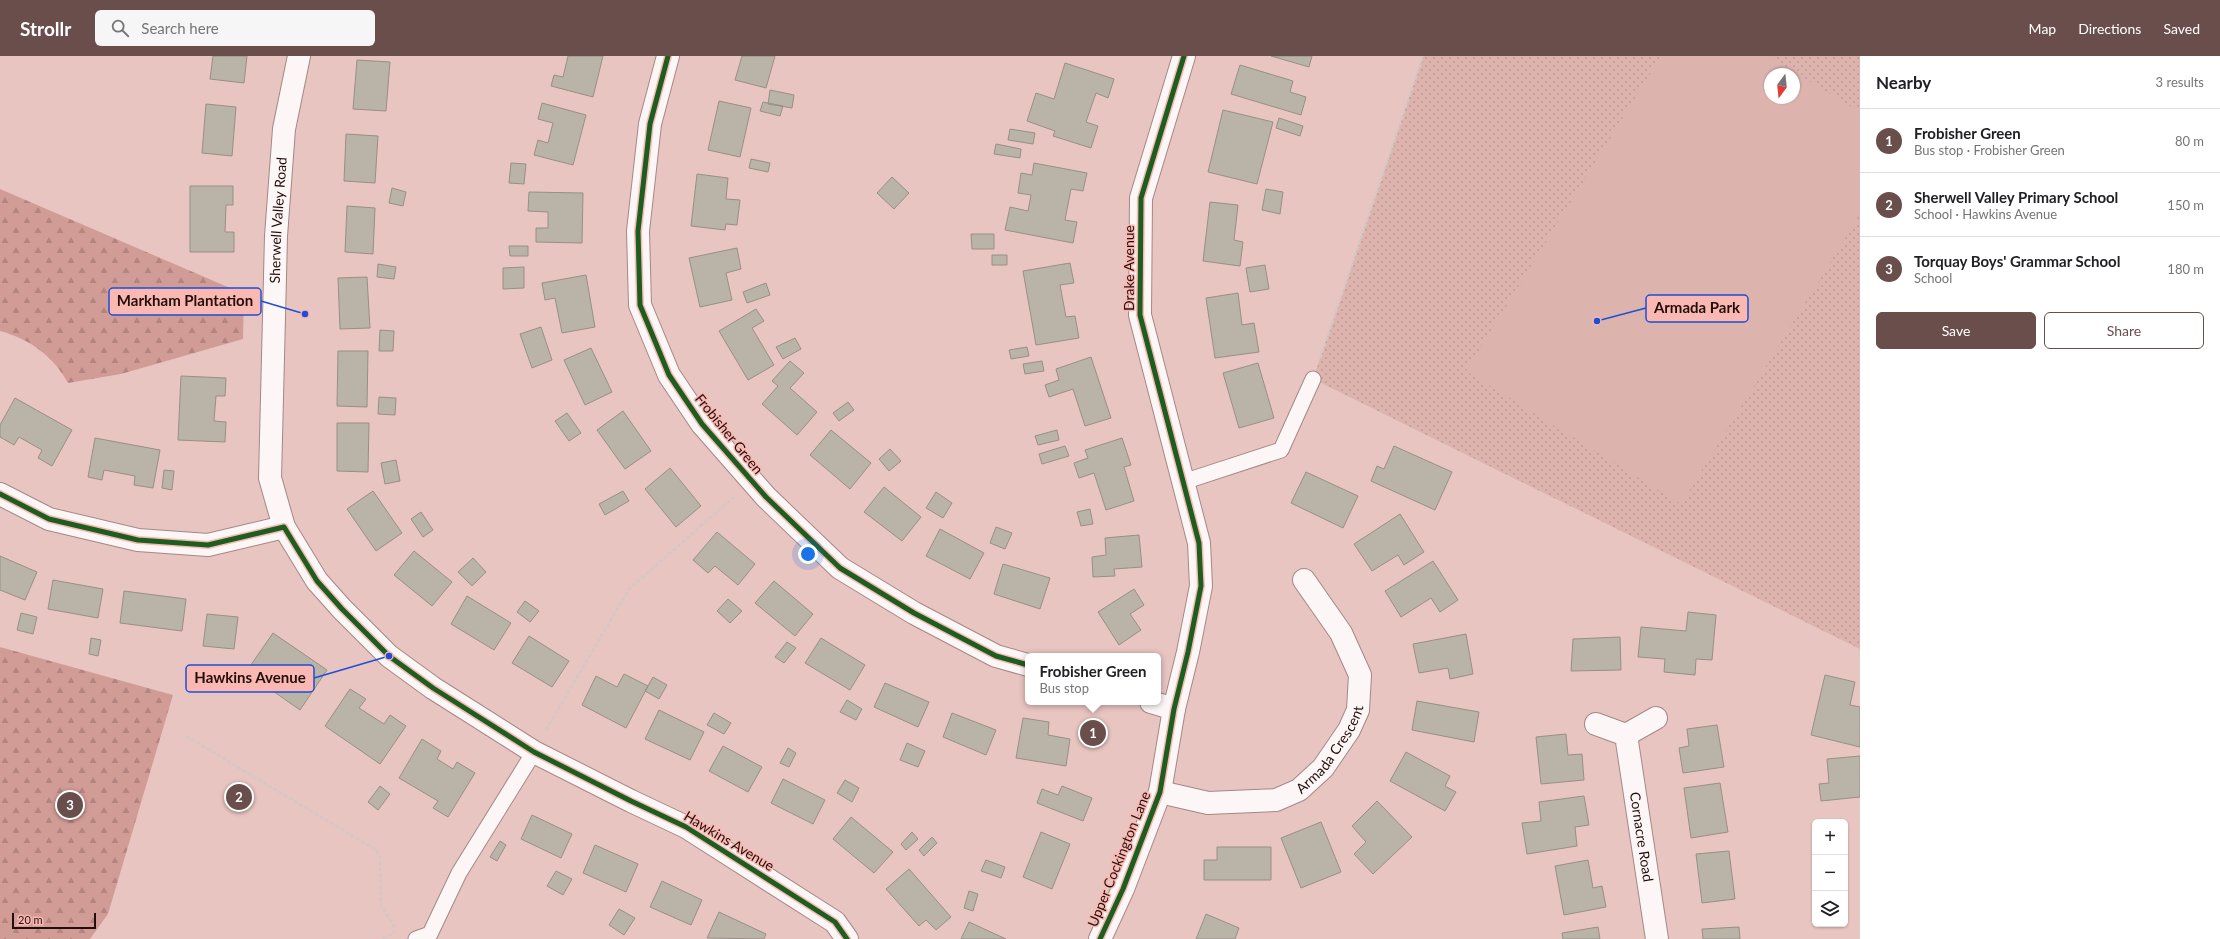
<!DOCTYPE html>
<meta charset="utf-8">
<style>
body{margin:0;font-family:Lato,sans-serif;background:#f6f6f6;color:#202124}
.controls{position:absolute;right:12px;bottom:12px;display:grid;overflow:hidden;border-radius:6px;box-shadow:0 1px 3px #0004}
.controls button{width:36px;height:36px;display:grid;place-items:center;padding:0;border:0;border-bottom:1px solid #e0e0e0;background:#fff;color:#202124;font:20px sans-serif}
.compass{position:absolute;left:1764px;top:12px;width:36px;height:36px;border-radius:50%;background:#fff;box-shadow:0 1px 3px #0004;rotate:195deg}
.scale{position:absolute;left:12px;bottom:10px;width:84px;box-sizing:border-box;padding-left:4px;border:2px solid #240e0c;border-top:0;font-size:11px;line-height:14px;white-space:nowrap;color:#240e0c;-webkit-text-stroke:3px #f9b8b1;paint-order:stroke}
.you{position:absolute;left:808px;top:498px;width:14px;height:14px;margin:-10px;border:3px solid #fff;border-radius:50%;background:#1a73e8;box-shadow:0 0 0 6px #1a73e833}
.badge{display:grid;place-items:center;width:26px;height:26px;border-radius:50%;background:#694e4b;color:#fff;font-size:13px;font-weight:700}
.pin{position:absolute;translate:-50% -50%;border:2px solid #fff;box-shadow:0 1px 4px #0006}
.popup{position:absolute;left:1025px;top:597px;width:136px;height:52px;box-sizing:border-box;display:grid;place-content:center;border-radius:6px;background:#fff;filter:drop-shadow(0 1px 3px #0005);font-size:13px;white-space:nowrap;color:#757577}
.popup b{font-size:15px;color:#202124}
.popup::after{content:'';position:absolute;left:50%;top:100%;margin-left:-8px;border:8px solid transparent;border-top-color:#fff}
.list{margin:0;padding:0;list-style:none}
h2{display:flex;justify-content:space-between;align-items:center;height:52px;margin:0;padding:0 16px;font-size:17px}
h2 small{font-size:13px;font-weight:400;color:#757577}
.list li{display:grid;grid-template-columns:26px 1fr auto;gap:12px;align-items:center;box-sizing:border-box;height:64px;padding:0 16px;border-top:1px solid #e0e0e0}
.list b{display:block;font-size:15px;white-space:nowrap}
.list p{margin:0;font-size:13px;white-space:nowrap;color:#757577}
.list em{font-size:13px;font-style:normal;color:#757577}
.actions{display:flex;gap:8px;padding:12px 16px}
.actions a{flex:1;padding:9px 0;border:1px solid #694e4b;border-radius:6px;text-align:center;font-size:14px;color:#694e4b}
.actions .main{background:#694e4b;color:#fff}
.icon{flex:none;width:22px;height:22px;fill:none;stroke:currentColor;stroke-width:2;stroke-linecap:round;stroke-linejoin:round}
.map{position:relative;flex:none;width:1860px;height:883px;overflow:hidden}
header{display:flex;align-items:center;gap:24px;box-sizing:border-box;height:56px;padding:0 20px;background:#694e4b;color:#fff}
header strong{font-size:19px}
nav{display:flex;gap:22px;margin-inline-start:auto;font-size:14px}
.search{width:280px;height:36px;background:#f6f6f6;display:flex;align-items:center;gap:10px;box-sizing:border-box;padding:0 14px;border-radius:6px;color:#757577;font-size:15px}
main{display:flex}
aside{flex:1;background:#fff}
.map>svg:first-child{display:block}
.forest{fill:url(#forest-firs)}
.park{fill:url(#park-dots);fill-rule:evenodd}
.garden{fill:#ddb3ae;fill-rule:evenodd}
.building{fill:#b9b3a8;stroke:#988f86}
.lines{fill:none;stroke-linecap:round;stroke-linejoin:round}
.service-casing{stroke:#a38886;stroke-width:17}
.minor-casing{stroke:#a38886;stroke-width:24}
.tertiary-casing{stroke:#a38886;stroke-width:24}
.path{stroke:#d3c8c7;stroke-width:2.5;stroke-dasharray:4 2;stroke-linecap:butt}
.service{stroke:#fcf6f6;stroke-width:15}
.minor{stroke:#fcf6f6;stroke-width:22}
.tertiary{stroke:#fcf6f6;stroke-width:22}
.cycleway-casing{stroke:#f9b8b1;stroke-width:8}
.cycleway{stroke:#1b5e20;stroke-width:5}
.labels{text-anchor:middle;stroke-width:3;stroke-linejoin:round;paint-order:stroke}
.street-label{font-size:14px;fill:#240e0c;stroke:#f9b8b1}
.leader{fill:none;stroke:#1d4ed8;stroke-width:1.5}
.callout-dot{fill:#1d4ed8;stroke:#f9b8b1;stroke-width:1.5}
.callout{fill:#f9b8b1;stroke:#1d4ed8;stroke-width:1.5}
.callout-label{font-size:15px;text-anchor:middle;font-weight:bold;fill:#240e0c}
</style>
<header>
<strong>Strollr</strong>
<div class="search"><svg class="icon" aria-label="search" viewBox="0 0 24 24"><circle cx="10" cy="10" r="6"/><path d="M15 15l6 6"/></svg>Search here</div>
<nav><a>Map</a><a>Directions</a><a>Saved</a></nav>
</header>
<main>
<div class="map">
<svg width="1860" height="883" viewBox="0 0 1860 883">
<defs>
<pattern id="forest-firs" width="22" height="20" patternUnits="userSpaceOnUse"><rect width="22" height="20" fill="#d29c96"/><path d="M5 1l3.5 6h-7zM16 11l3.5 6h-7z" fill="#b48580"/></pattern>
<pattern id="park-dots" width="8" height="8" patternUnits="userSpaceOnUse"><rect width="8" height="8" fill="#ddb3ae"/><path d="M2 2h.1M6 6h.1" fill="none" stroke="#be9994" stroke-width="1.8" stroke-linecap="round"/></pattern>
</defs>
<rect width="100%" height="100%" fill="#e9c5c1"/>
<path class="forest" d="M0 133 244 238 243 283 121 318 68 327C53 300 30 283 0 275Z
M0 591 173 639 108 858 90 883H0Z"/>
<path class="park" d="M1423 0H1860V593L1313 323ZM1770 18H1794V42H1770Z"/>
<path class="garden" d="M1661 0H1768L1860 56V158L1681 448 1466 315ZM1770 18H1794V42H1770Z"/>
<path class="building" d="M213 0H247L244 27 210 23Z
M568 0H603L593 41 551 30 554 19 563 21Z
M742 0H775L766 32 735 24Z
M1271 0H1312L1309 11Z
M357 4 390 6 386 55 353 53Z
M1065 7 1114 23 1108 42 1096 37 1086 66 1098 70 1091 92 1053 80 1055 75 1027 65 1036 37 1054 43Z
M1240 9 1293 25 1290 36 1306 41 1301 59 1231 38Z
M770 34 794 39 792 52 768 48Z
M719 45 751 52 740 101 708 94Z
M763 46 783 50 780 60 760 55Z
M542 47 586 59 573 109 534 99 538 84 548 87 553 67 538 63Z
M206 48 236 51 232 100 202 97Z
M1223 54 1273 66 1257 128 1208 116Z
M1279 62 1303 70 1300 80 1276 72Z
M1010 73 1035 77 1033 88 1008 84Z
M346 78 378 80 375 127 344 125Z
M996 88 1021 93 1020 102 994 98Z
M751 103 770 107 768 116 749 112Z
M511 107 526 108 524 128 509 127Z
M1034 107 1087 117 1083 135 1071 133 1065 164 1077 166 1073 187 1005 174 1010 151 1028 155 1031 139 1018 137 1021 117 1032 119Z
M697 118 728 122 726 143 740 144 737 169 726 168 725 174 691 170Z
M892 121 909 137 894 153 877 137Z
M190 130H233V149H226L225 176H234V196H190Z
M392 132 406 136 403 150 389 147Z
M1266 133 1283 136 1280 158 1262 154Z
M529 136 583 137 582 187 536 186V172H548V156L528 155Z
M1210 146 1238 149 1234 184 1243 186 1240 210 1203 205Z
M347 150 375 152 373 198 345 196Z
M971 178H994V193H972Z
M509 190H528V200H510Z
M737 192 741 213 726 217 732 244 700 251 689 202Z
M992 199H1007V209H992Z
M1070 207 1074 227 1060 229 1066 261 1075 260 1079 282 1036 289 1023 215Z
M378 208 396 211 394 223 377 221Z
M1265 209 1269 233 1250 236 1246 212Z
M524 211V232L503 233V212Z
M586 219 595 271 562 277 555 242 545 244 542 227Z
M367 221 370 272 340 273 338 222Z
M766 227 770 239 747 247 743 236Z
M1238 237 1242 269 1254 267 1259 296 1215 302 1206 242Z
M756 253 764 265 752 272 774 309 748 324 719 275Z
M541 271 552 304 532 312 520 278Z
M380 274 394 275 393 295H379Z
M795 282 801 293 783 303 776 291Z
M1027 291 1029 300 1011 303 1009 294Z
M591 292 612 336 585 349 564 304Z
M338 295H368L367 351 337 350Z
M1091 301 1111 362 1085 370 1073 333 1049 341 1045 329 1059 324 1056 313Z
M790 305 804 317 790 332 817 356 797 379 762 348 778 330 772 325Z
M1042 305 1044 315 1025 318 1023 308Z
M1258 307 1274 362 1239 372 1223 317Z
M181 320 226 322 225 340H216L214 365 226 366 225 386 178 384Z
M379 341 396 342 395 359 378 358Z
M15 342 72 374 52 410 38 402 42 394 19 381 14 389 0 381V369Z
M848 346 854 354 839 365 833 357Z
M623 355 651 395 625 413 597 374Z
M567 357 581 377 569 385 555 365Z
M337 367H369L368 416 337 415Z
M831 374 871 407 850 433 810 399Z
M1057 374 1059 384 1038 389 1035 380Z
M95 382 160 394 153 432 134 429 135 420 104 414 102 424 88 421Z
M1122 382 1131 409 1124 411 1134 445 1106 454 1094 417 1079 422 1074 407 1088 402 1085 394Z
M1065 390 1069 400 1042 408 1039 398Z
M1394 390 1452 416 1435 454 1371 425 1377 410 1384 413Z
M890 393 901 405 889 415 879 403Z
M396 404 400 425 385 428 381 407Z
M670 412 701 450 676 471 645 433Z
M164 414 174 415 172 434 162 432Z
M1306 416 1358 440 1343 472 1291 447Z
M884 431 921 461 902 485 864 456Z
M373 435 402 477 376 495 347 453Z
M623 435 629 445 605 459 599 448Z
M936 436 952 447 943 462 926 452Z
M1090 453 1093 468 1081 470 1077 456Z
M421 456 433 474 423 481 411 463Z
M1400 458 1424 496 1404 509 1398 499 1372 515 1354 488Z
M996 471 1012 477 1005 493 990 487Z
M940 473 984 497 970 523 926 500Z
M717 476 755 508 738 529 715 510 708 517 693 504Z
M1139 479 1142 511 1114 513 1115 520 1093 521 1092 501 1106 499 1105 482Z
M414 495 452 526 432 550 394 519Z
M0 500 37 516 25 544 0 534Z
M473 502 486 516 472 530 458 516Z
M1433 505 1458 544 1440 556 1431 542 1401 561 1385 535Z
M1003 508 1050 522 1040 553 994 538Z
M53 524 103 533 98 562 48 553Z
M774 525 813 558 795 580 755 547Z
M1134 533 1144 549 1130 558 1141 574 1119 589 1098 556Z
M124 535 186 543 182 575 120 567Z
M467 540 511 567 494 594 451 568Z
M728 543 742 555 730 567 717 555Z
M525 545 539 555 530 566 517 556Z
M1688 556 1716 559 1712 604 1696 603 1695 619 1664 616 1665 603 1638 601 1641 571 1686 575Z
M21 557 37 561 33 578 17 574Z
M207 558 238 561 234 593 203 590Z
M273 577 327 614 300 654 246 616Z
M1466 578 1473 618 1450 623 1448 612 1419 617 1413 588Z
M529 580 569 605 552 631 512 607Z
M1620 581 1621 614 1571 615 1573 583Z
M91 582 101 584 98 600 89 598Z
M821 582 865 609 850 634 805 607Z
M787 586 796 592 784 607 775 601Z
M624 618 648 630 626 672 582 649 596 620 617 631Z
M1825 619 1855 626 1850 649 1860 651V691L1811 679Z
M653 621 667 629 659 643 645 635Z
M885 627 929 646 918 671 874 651Z
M350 633 366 643 359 652 384 668 390 659 406 670 380 708 325 670Z
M847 644 862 653 856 664 840 656Z
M1417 645 1479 656 1474 686 1412 674Z
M659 654 704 676 690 704 645 683Z
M714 657 731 667 724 678 707 669Z
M952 657 996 674 986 699 943 681Z
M1023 662 1049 666 1048 679 1070 683 1066 710 1016 702Z
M1717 669 1724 711 1683 717 1679 692 1689 690 1687 673Z
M1566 678 1568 699 1582 698 1584 724 1541 728 1536 681Z
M422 683 441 695 437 703 453 713 457 706 475 717 448 761 433 752 438 745 399 722Z
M907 687 925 695 918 711 900 704Z
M723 690 762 711 748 736 709 715Z
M788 692 796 697 789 711 780 707Z
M1406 696 1450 720 1445 730 1456 736 1445 755 1390 725Z
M1860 700V741L1821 745 1819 728 1829 727 1827 703Z
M783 723 825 744 813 768 771 747Z
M845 724 859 732 852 746 837 737Z
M1720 727 1728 776 1691 782 1684 732Z
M380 730 390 738 378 754 368 746Z
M1062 730 1092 742 1083 765 1037 747 1042 733 1058 739Z
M1584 740 1589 769 1575 771 1577 790 1527 798 1522 767 1541 765 1539 746Z
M1377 745 1412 781 1373 818 1354 798 1366 786 1352 770Z
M532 759 572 778 561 802 521 783Z
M851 761 893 796 874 817 833 783Z
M1321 766 1341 816 1301 832 1281 782Z
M912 776 918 783 906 794 901 788Z
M1041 776 1070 788 1052 833 1023 821Z
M932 781 937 787 924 800 919 794Z
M500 785 506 789 497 805 490 801Z
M595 789 638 808 626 836 583 817Z
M1217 791H1271V824H1204V804H1217Z
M1729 795 1735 843 1702 847 1696 798Z
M986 804 1005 811 1001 822 981 815Z
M1588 804 1593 832 1602 830 1606 851 1564 859 1555 810Z
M909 813 951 861 936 874 926 864 919 870 886 833Z
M556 815 572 823 563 839 547 830Z
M662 825 702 844 691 869 650 851Z
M969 835 978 838 973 855 964 852Z
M619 853 635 862 624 879 609 869Z
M719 856 766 878 764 883 707 882Z
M1206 858 1239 872 1235 883H1196Z
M969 866 1006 883H961Z
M1598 871 1600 883H1563L1562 877Z
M1739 871 1740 883H1703L1702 873Z"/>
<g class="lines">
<g class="service-casing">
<path id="service" d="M1183 426 1281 394 1313 323
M416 883 430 878 459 817 534 696"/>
</g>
<g class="minor-casing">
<g id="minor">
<path d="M668 0 650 68 638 175 640 249 669 319 702 368 766 441 840 512 914 557 996 600 1028 609"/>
<path d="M0 438 49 463 138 484 208 489 284 471 317 525 342 553 389 600 433 632 534 696 631 745 686 771 835 866 847 883"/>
<path id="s1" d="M284 471 270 422 276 180 284 73 299 0"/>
<path d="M1151 646 1174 653"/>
<path id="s2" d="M1596 668 1626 679 1657 883"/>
<path d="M1626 679 1656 662"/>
<path id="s3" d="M1160 736 1208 747 1276 744 1299 734 1323 712 1349 674 1358 654 1360 619 1341 577 1304 524"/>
</g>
</g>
<g class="tertiary-casing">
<path id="tertiary" d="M1100 883 1123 833 1160 736 1174 653 1188 596 1201 530 1199 487 1140 259 1141 142 1184 0"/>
</g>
<path class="path" d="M1320 302 1423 0
M546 674 629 533 734 441
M186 680 376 794 380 801 381 850 396 873
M383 883 395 876"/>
<use href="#service" class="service"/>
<use href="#minor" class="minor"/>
<use href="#tertiary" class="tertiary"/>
<g class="cycleway-casing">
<path id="cycleway" d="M668 0 650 68 638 175 640 249 669 319 702 368 766 441 840 512 914 557 996 600 1028 609
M0 438 49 463 138 484 208 489 284 471 317 525 342 553 389 600 433 632 534 696 631 745 686 771 835 866 847 883
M1100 883 1123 833 1160 736 1174 653 1188 596 1201 530 1199 487 1140 259 1141 142 1184 0"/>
</g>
<use href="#cycleway" class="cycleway"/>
</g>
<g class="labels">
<g class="street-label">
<text dy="5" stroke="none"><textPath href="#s1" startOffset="309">Sherwell Valley Road</textPath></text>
<text transform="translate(1129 212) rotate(-90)" y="5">Drake Avenue</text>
<text transform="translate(729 378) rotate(51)" y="5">Frobisher Green</text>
<text dy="5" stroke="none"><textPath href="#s3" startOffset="194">Armada Crescent</textPath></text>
<text dy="5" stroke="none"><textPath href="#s2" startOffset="135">Cornacre Road</textPath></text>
<text transform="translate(729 785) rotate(31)" y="5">Hawkins Avenue</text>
<text transform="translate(1119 803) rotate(-68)" y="5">Upper Cockington Lane</text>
</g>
</g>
<path class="leader" d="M305 258L261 245M1597 265L1646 252M389 600L314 622"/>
<g class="callout-dot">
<circle cx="305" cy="258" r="4"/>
<circle cx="1597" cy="265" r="4"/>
<circle cx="389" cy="600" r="4"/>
</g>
<g class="callout">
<rect x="109" y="232" width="152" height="27" rx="4"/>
<rect x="1646" y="239" width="102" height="27" rx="4"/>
<rect x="186" y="609" width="128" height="27" rx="4"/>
</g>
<g class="callout-label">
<text x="185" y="250">Markham Plantation</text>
<text x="1697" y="257">Armada Park</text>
<text x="250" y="627">Hawkins Avenue</text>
</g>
</svg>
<div class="controls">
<button>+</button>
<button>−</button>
<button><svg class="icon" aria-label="layers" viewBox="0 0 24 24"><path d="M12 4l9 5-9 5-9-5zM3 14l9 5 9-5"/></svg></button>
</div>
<svg class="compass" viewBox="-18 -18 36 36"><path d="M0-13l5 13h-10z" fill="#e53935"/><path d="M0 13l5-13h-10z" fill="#757577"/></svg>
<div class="scale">20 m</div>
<div class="you"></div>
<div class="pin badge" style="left:1093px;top:677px">1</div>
<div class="popup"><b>Frobisher Green</b>Bus stop</div>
<div class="pin badge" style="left:239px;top:741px">2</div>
<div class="pin badge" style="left:70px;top:749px">3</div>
</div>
<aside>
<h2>Nearby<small>3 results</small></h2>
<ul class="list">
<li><span class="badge">1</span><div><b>Frobisher Green</b><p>Bus stop · Frobisher Green</p></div><em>80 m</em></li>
<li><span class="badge">2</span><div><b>Sherwell Valley Primary School</b><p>School · Hawkins Avenue</p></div><em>150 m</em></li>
<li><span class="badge">3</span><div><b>Torquay Boys' Grammar School</b><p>School</p></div><em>180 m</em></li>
</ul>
<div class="actions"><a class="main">Save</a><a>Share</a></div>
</aside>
</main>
